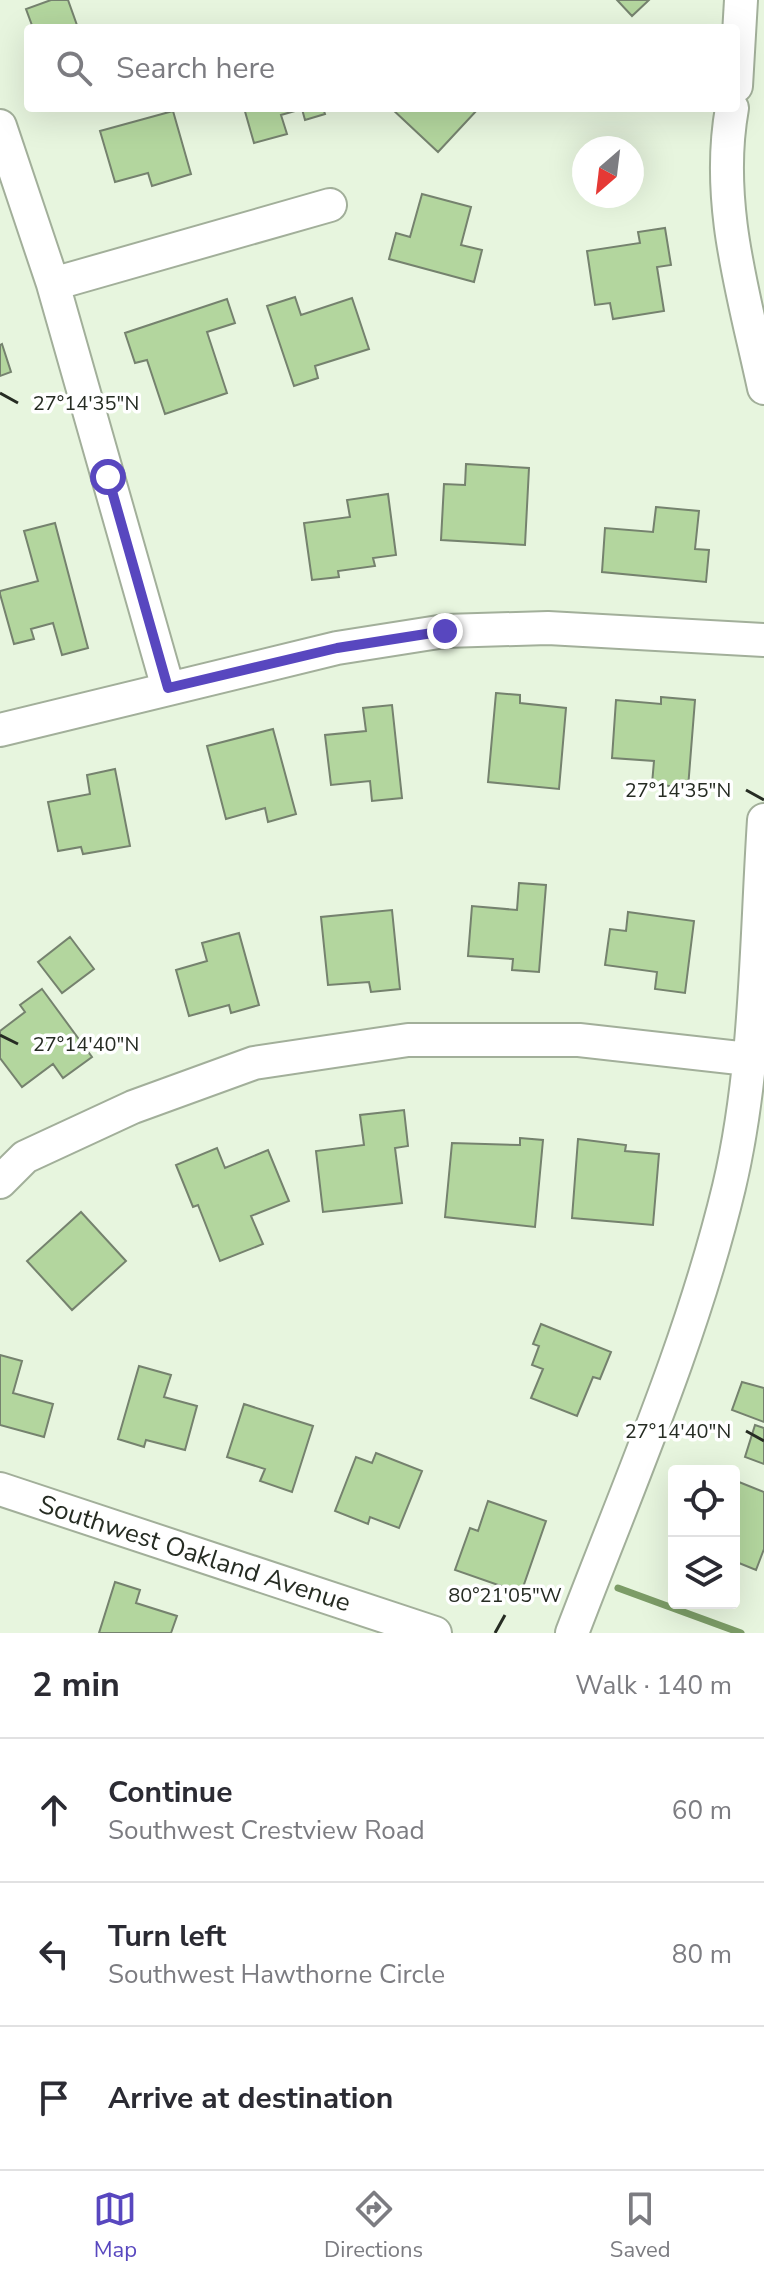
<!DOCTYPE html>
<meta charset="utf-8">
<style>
body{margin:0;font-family:"Nunito Sans",sans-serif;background:#f2f2f3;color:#2b2b33}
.controls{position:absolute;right:24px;bottom:24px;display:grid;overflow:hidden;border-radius:8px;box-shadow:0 8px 32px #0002}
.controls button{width:72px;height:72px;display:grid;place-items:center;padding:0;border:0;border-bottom:2px solid #e1e1e2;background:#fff;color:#2b2b33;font:40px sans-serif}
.compass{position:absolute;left:572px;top:136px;width:72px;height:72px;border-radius:50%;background:#fff;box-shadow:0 8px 32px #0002;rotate:208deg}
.stop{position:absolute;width:24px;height:24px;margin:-18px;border:6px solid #5847bf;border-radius:50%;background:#fff}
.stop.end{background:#5847bf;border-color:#fff;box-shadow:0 2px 8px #0008}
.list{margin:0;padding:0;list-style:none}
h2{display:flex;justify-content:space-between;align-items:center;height:104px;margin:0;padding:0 32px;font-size:34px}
h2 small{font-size:26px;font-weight:400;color:#7c7c81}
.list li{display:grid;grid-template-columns:52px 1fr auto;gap:24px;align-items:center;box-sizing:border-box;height:144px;padding:0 32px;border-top:2px solid #e1e1e2}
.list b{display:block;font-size:30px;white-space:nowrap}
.list p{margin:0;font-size:26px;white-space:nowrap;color:#7c7c81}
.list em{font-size:26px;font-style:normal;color:#7c7c81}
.icon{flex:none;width:44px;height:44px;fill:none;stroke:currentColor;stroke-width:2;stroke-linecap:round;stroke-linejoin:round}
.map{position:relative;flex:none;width:764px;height:1633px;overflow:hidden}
.search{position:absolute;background:#fff;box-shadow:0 8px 32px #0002;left:24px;right:24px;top:24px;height:88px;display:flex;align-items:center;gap:20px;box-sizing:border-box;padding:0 28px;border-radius:8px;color:#7c7c81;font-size:30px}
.sheet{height:536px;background:#fff}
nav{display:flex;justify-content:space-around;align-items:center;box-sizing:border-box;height:112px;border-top:2px solid #e1e1e2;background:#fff;font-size:22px;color:#7c7c81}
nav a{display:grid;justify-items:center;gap:4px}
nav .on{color:#5847bf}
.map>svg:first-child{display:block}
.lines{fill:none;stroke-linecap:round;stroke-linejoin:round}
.stream{stroke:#7c9c67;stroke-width:7}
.building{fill:#b3d69e;stroke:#75826e;stroke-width:2}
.minor-casing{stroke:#a2af9a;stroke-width:36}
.minor{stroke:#fff;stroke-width:32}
.route{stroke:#5847bf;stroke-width:10}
.ticks{fill:none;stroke:#262c23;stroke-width:3}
.labels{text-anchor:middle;stroke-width:7;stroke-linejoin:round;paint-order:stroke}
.street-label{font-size:26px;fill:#262c23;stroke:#fff}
.ticks-label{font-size:20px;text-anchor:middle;fill:#262c23;stroke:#fff;stroke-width:7;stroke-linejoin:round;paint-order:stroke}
</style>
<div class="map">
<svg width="764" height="1633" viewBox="0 0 764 1633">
<rect width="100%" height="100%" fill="#e7f5de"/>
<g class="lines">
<path class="stream" d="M618 1588 741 1633"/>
</g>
<path class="building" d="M51 0H68L78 28H33L26 9Z
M617 0H649L632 16Z
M244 108H323L325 114 305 120 302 109 281 115 287 134 254 143Z
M391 108H477L478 109 438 152Z
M173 111 191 174 152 186 148 173 115 182 100 131Z
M422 194 471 207 461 245 482 250 474 282 389 259 396 233 410 237Z
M665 228 671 265 657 267 664 311 613 319 610 303 595 305 587 251 640 243 638 232Z
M295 297 301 315 352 298 369 349 315 366 318 378 294 386 267 306Z
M227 299 235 323 207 332 227 393 165 414 147 360 135 363 125 333Z
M2 344 11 372 0 376V345Z
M466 464 529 468 525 545 441 540 444 484 465 485Z
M388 494 396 555 373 558 375 566 338 571 339 577 312 580 304 523 350 517 347 500Z
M656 507 699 511 695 549 709 550 706 582 602 572 605 528 653 532Z
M55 523 88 648 62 655 53 623 31 629 34 639 14 644 0 594V591L38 581 24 531Z
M496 693 520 695V703L566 708 559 789 488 782Z
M661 697 695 700 688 788 652 784 654 761 612 758 616 700 661 704Z
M392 705 402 798 372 801 370 781 331 785 325 735 366 731 363 708Z
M273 729 296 814 268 822 265 808 226 819 207 746Z
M115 769 130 846 83 854 81 847 58 851 48 802 90 794 87 775Z
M519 883 546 885 539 972 512 970 513 959 468 956 472 906 517 910Z
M392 910 400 989 371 992 369 982 328 985 321 917Z
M628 912 694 921 685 993 655 989 657 972 605 965 610 929 626 931Z
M239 933 259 1005 231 1013 229 1005 189 1016 176 970 207 961 202 943Z
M70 937 94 969 62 993 38 962Z
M42 989 92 1057 63 1078 53 1064 22 1087 0 1058V1031L25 1012 20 1005Z
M404 1110 408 1146 395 1148 402 1203 323 1212 316 1151 364 1145 360 1115Z
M520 1138 543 1140 535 1227 445 1217 452 1143 520 1145Z
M578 1139 626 1145 625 1151 659 1154 653 1225 572 1218Z
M217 1148 225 1168 268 1150 289 1201 251 1216 263 1244 220 1261 198 1205 193 1207 176 1165Z
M81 1212 126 1261 72 1310 27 1261Z
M541 1324 611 1352 600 1379 593 1377 577 1416 531 1398 543 1369 532 1365 539 1346 533 1344Z
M0 1355 22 1361 13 1393 53 1404 44 1437 0 1425Z
M139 1366 171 1375 164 1397 197 1406 185 1450 146 1440 144 1447 118 1439Z
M742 1382 764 1388V1422L732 1410Z
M244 1404 313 1426 292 1492 260 1481 265 1469 227 1457Z
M755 1425 764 1428V1464L745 1457Z
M376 1453 422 1471 399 1528 370 1517 368 1524 335 1511 356 1457 372 1463Z
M734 1480 764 1492V1549L756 1570 734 1561Z
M488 1501 546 1521 521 1593 455 1570 470 1528 478 1531Z
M115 1582 140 1590 136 1603 177 1616 171 1633H99Z"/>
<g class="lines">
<g class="minor-casing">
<path id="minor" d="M736 86 741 0
M732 108C715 203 744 295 764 388
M0 126 53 284 168 688
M53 284 330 205
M0 730 337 648 445 631 548 628 764 640
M0 1182 25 1157 133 1107 254 1063 408 1040H579L748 1059
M0 1489 435 1633
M572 1633C628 1486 692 1341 729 1187 757 1069 756 941 764 820"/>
</g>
<use href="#minor" class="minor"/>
</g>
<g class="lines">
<path class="route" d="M108 477 168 688 337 648 445 631"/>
</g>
<path class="ticks" d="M0 393 18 403M746 790 764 800M0 1035 18 1044M746 1431 764 1441M495 1633 505 1615"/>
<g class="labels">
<g class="street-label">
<text transform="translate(195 1553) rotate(18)" y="9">Southwest Oakland Avenue</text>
</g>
</g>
<g class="ticks-label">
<text x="86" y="410">27°14'35"N</text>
<text x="678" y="797">27°14'35"N</text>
<text x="86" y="1051">27°14'40"N</text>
<text x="678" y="1438">27°14'40"N</text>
<text x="505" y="1602">80°21'05"W</text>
</g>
</svg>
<div class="controls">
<button><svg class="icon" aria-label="locate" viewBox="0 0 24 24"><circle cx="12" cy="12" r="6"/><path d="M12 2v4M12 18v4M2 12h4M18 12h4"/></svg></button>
<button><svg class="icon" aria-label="layers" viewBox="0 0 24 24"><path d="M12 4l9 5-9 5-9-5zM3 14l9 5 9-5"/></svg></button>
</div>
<svg class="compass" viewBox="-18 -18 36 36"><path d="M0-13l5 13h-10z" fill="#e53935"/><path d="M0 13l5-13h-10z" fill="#7c7c81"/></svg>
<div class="stop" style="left:108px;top:477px"></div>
<div class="stop end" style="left:445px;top:631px"></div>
<div class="search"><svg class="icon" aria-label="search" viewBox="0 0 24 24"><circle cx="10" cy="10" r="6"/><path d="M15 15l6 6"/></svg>Search here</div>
</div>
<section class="sheet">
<h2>2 min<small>Walk · 140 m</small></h2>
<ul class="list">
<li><svg class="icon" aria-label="ahead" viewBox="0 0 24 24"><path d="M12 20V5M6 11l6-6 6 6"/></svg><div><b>Continue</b><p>Southwest Crestview Road</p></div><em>60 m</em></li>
<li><svg class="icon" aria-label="left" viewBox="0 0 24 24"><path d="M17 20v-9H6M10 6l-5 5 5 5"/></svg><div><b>Turn left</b><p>Southwest Hawthorne Circle</p></div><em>80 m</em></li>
<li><svg class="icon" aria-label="arrive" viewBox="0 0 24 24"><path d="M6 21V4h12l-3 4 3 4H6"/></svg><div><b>Arrive at destination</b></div></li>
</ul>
</section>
<nav>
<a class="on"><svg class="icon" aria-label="map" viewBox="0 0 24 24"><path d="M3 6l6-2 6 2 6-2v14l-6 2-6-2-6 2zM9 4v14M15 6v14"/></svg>Map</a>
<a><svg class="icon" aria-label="directions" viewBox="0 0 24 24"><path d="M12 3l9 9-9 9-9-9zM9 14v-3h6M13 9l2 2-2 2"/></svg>Directions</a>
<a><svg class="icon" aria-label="saved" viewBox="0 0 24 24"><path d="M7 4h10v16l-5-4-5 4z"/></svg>Saved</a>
</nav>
